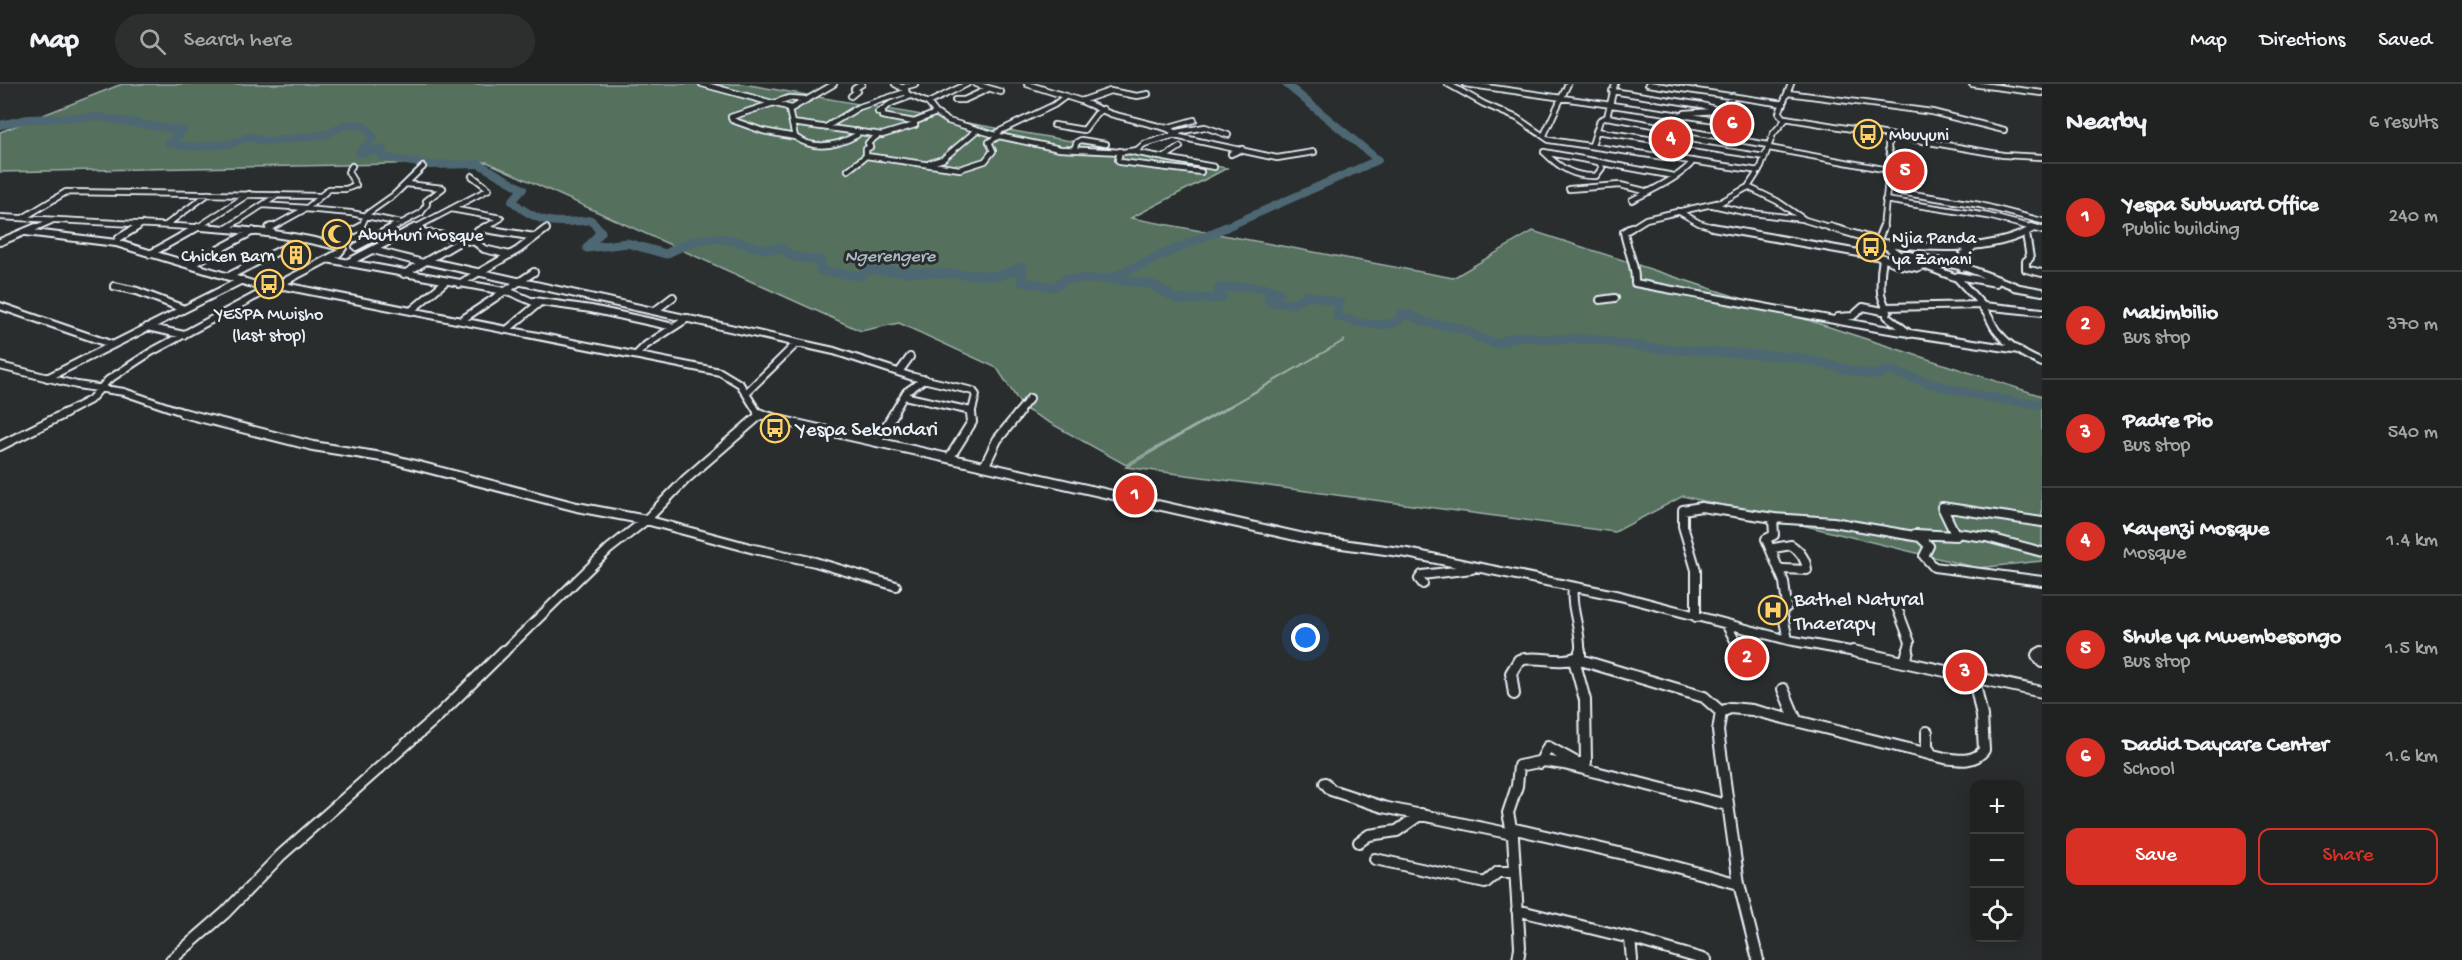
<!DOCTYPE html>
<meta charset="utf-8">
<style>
body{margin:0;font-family:"Gochi Hand",sans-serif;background:#2d2f2f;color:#f1f3f6}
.controls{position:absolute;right:18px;bottom:18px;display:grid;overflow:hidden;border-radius:12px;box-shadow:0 3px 15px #0003}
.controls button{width:54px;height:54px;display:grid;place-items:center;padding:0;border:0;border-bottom:2px solid #3d3f40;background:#202222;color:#f1f3f6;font:30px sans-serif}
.you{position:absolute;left:1306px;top:554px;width:21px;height:21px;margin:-15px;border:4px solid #fff;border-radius:50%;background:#1a73e8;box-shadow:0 0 0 9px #1a73e833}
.badge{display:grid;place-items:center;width:39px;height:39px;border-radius:50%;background:#d93025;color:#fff;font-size:20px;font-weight:700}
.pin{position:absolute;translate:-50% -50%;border:3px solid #fff;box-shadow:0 2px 6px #0006}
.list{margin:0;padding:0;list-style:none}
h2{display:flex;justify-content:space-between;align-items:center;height:78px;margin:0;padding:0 24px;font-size:26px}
h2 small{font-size:20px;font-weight:400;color:#a2a4a5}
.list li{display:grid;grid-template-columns:39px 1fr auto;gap:18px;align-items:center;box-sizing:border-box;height:108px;padding:0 24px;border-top:2px solid #3d3f40}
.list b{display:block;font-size:22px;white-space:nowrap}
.list p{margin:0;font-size:20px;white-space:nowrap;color:#a2a4a5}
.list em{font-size:20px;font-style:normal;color:#a2a4a5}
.actions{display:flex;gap:12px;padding:18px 24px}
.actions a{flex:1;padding:14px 0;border:2px solid #d93025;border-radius:12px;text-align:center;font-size:21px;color:#d93025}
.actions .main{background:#d93025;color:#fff}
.icon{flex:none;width:33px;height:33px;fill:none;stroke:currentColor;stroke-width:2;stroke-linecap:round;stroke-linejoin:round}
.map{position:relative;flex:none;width:2042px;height:876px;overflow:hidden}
header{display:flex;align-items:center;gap:36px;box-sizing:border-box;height:84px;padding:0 30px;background:#202222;border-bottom:2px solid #3d3f40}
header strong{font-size:28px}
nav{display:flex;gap:33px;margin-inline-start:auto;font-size:21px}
.search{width:420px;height:54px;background:#2d2f2f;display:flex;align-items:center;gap:15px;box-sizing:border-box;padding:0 21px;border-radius:33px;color:#a2a4a5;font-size:22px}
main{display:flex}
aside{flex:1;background:#202222}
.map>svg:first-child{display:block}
.green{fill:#546f5d;stroke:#9eb0aa;stroke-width:1.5}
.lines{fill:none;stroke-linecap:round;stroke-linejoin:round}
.river-far1{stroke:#4e6773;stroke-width:8}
.river{stroke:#4e6773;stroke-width:9}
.street-far3-casing{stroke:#e8f1f8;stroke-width:8}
.street-far2-casing{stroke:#e8f1f8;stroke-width:10}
.street-far1-casing{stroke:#e8f1f8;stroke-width:12}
.street-casing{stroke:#e8f1f8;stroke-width:14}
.street-far3{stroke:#2a2d2e;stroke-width:4.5}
.street-far2{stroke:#2a2d2e;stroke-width:6}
.street-far1{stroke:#2a2d2e;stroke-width:8}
.street{stroke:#2a2d2e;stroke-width:10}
.labels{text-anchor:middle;stroke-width:6;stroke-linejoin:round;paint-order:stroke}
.far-poi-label{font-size:18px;fill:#e8f1f8;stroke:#2a2d2e;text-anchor:start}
.far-water-label{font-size:18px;font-style:italic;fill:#aabac3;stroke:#2a2d2e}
.poi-label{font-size:21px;fill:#e8f1f8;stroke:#2a2d2e;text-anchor:start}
</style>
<header>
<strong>Map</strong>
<div class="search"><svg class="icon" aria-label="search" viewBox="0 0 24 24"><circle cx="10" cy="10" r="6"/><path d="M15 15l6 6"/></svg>Search here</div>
<nav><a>Map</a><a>Directions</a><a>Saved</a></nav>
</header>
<main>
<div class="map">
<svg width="2042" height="876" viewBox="0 0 2042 876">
<rect width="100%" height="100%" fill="#2a2d2e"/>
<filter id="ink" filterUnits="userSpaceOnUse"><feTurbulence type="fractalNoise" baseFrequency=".0167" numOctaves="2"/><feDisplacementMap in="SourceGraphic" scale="12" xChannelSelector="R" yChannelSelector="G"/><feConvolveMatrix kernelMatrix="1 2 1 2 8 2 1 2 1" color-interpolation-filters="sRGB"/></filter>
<g filter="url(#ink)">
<path class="green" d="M122 0H743L1227 84 1131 134 1453 194 1533 147 2042 312V477L1978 484 1683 412 1615 448 1126 383 1345 256 1126 381 1023 324 997 284 899 239 861 247 487 78 0 88V48Z"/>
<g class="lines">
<path class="river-far1" d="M0 41 28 35 97 33 183 47 168 59 192 63 229 60 249 53 269 58 327 50 345 41H363L374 54 359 69 382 65 383 73 430 81 479 80 523 105 512 117C539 141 557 140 591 136L598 145
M1222 145 1378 76 1286 0"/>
<path class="river" d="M597 143 601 148 587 164 627 159 666 170C690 157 712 149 739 158 754 163 765 167 781 164L791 172 820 177 821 187 861 192 866 186 999 192 1022 183V198L1054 203 1066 195H1108L1226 143
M1109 195 1151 200 1179 216 1221 214 1222 211 1218 206 1220 204C1239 202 1263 201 1280 209L1268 214 1271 218 1292 220 1307 211 1340 219 1337 232C1357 239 1379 245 1399 237L1401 230 1410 231 1427 239 1460 244 1485 256 1498 260 1510 254 1526 252 1542 255H1595L1649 264 1795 273 1867 290 1879 291 1883 287H1891C1941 303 1990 317 2042 320"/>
<g class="street-far3-casing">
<path id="street-far3" d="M702 0 791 24
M834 0 789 26 795 53C815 67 837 62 857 51V47
M895 0 906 6 907 10 928 19 936 29 948 37 999 52 1060 65 1123 68 1137 66 1144 60 1178 50 1166 44 1111 30 1081 17 1027 0
M976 0 1001 8
M1448 0 1484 20 1517 34 1549 56 1759 87
M1465 0 1723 37
M1648 0 1784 20
M1791 0 1779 29 1785 36 1773 50 1761 83 1748 103 1777 117 1805 136 1835 145
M1972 0 2042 9
M901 4 915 0
M1612 7 1702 21 1721 27
M1788 9 1932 28 2004 46
M851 12 857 7 854 5 862 0
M911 12 892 19 878 28H883L882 32 914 38
M955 16H964L988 5
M1081 17 1110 7 1137 12 1148 10
M928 19 967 0
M1685 29 1715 27
M1607 33 1768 61
M792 39 882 51 915 41 914 38 936 29
M1054 41 1084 46 1096 30 1103 25
M826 43 859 23 906 8
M1166 44 1194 36
M1596 47 1765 73
M1177 48 1205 43 1228 51
M1544 51 1568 0
M1889 51 2003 71 2042 73
M1175 52 1277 74 1314 68
M1723 52 1724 41 1721 27 1733 12
M795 53 763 47 732 36 731 33 789 14 804 15
M1592 61 1600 36 1607 33 1615 0
M1769 64 1883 85H1894L1888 64 1889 51 1785 34
M1074 65 1077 58 1081 56 1106 60
M1120 67 1118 76 1120 78 1201 88
M1133 68 1214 83
M1544 68 1674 92
M1545 69C1560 84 1574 93 1596 92L1602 84 1600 80
M1231 70 1242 65
M866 72 960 85 985 77 993 67 989 58 999 52 998 48 1054 21 1066 12
M1166 72 1180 63
M930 79 943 75 977 46
M848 86 866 72V65L870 63 868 59 877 52 875 50
M1569 105 1620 101 1649 108
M1900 108 1980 121 2042 137
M1632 116C1649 108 1683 92 1693 77
M1885 116 1988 132 2037 145
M263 121 307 124
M1713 121 1744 128 1802 135
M305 125 351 129 401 139
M451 125 501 134 483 145
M1678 127 1699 139 1720 145
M0 133 231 145
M23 134 66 108 321 112
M166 141 208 110
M227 144 278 111
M33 145 51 137
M134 145 142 140
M195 145 249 110
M269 145 307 124 329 105H346L356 101 348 88 352 82
M360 145 367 130 394 111 423 83
M391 145 421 129 427 120 426 117 443 104 406 100
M413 145 489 105 472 92
M1630 145 1646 135 1721 118 1748 103
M1883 145 1889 86"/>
</g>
<g class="street-far2-casing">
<path id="street-far2" d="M137 143 119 154 116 159 269 205
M201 143C249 146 297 151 343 164L339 169 278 201
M271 143 269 144 272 149
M1632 143 1624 148C1627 167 1636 180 1635 199L1877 244 2019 266
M1712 143 1876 172
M1830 143 1881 158 1902 173 1957 194 1983 222 2042 228
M1883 143 1875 163 1876 172 1883 174C1881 185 1880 197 1881 209 1882 217 1888 224 1887 232L1910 250
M2031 143 2042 146
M485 145 535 153
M412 146 475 158 484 165 510 171
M26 148 116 159
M2026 150 2030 174 2026 177V185L2042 189
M0 158 36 143
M329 159 361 143
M1883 159C1930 164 1992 169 2034 144
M356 163 394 143
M373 166 423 179
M150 170 198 143
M1904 170 1964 183 2017 203
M1883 174 1900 181 1919 184
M327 175 510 208 538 220 508 245
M427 177 834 267 910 292 973 307 976 311 971 330
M347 179 416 143
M192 180 253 147
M1962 184 1969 173 1963 170 1974 162
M404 190 485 143
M229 192 302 155
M1958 192 1996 199
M459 200 518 166 546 145
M114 202 137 207 184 225
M2014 203 2042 208
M1600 216 1615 214
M534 217 591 225 674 243
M0 222 113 261
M1981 222C1989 230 1990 237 1996 246 2007 260 2025 272 2042 279
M1885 223 1982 221
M412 226 445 198
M656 226 673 213
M1838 233 1853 232 1863 223 1888 228
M463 235 534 188
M147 243 184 251
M636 271 646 261 688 234
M0 282 77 301 124 308 188 330
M899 288 910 273
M47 294 242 196
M747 308 797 259
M904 312 971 327
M63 330 90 316 108 296 151 268 269 205 284 202 720 288 740 300 758 329 761 330
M893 330 906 308 925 295
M1017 330 1030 314"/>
</g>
<g class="street-far1-casing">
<path id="street-far1" d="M183 329 313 362 388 374 577 423 646 436 754 465 815 478 896 502
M758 329 779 336 1313 456 1407 469 1620 512 1788 556 1861 569
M877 358 894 329
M0 362 66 329
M950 373 972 338 971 329
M985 381 997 356 1019 329
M1956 449 1986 453 2042 468
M1915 450 1956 452 1942 423 2042 438
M1773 469 1774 464 1791 461C1800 467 1806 475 1807 486L1783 485 1780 488
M1423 500 1419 495 1422 491 1472 485
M1573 503C1570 526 1582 546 1580 569
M1896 521 1910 558 1907 569
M1696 533V486L1683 442V426L1701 423 1774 434
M1726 540 1742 569
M1788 556 1782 527 1787 523 1784 498 1766 455 1774 451 1773 434 1833 438 1920 453 1929 462 1924 472 1934 483 2042 497
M503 569 609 465 646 436 686 395 761 330"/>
</g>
<g class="street-casing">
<path id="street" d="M1741 567 1750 576
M1853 567 2042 608
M2042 568 2037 571 2042 578
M1577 575 1704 613 1721 628
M1905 578 1908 567
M1783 605 1796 636
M1514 610 1511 589 1519 576C1539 570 1561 582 1580 572V567
M1927 648V663L1932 671
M1540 679 1548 663 1577 679 1586 678 1585 616 1574 576
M1325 699 1331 706 1383 723 1512 750
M1511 744 1654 777 1739 800
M1359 758 1369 751 1397 747 1421 730
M1375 775 1485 799 1498 788H1515
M1517 826 1630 854 1706 876
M1630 854 1632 876
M171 876 225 829 281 771 438 632 504 567
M1518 876 1520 863 1513 753 1508 729 1517 702 1519 682 1543 677 1564 680 1727 721
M1758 876 1739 800 1718 647 1721 628 1730 624 1752 626 1945 674C1959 676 1974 679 1984 666L1982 632 1974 595"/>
</g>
<use href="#street-far3" class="street-far3"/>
<use href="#street-far2" class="street-far2"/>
<use href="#street-far1" class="street-far1"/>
<use href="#street" class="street"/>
</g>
</g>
<defs>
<g id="bus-ring" transform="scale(1.5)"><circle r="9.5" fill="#2a2d2e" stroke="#ffd166" stroke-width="1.5"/><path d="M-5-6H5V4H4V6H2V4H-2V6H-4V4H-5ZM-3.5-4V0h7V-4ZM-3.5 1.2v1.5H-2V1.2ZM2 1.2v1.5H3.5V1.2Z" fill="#ffd166"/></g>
<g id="mosque-ring" transform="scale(1.5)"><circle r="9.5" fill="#2a2d2e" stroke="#ffd166" stroke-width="1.5"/><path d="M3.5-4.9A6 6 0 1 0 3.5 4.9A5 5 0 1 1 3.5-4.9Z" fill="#ffd166"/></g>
<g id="building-ring" transform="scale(1.5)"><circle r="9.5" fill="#2a2d2e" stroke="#ffd166" stroke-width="1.5"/><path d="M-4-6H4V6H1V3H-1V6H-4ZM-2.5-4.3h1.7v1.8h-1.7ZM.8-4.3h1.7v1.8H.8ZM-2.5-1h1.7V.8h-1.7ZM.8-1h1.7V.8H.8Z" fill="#ffd166"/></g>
<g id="hospital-ring" transform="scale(1.5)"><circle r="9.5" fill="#2a2d2e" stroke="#ffd166" stroke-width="1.5"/><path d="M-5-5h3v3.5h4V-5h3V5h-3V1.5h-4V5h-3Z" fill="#ffd166"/></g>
</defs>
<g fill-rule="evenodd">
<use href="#bus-ring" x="1868" y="50"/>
<use href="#mosque-ring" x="337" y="150"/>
<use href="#bus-ring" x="1871" y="163"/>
<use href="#building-ring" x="296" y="171"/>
<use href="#bus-ring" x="269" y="200"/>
<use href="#bus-ring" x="775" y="344"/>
<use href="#hospital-ring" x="1773" y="526"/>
</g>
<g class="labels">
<g class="far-poi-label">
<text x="1889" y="56">Mbuyuni</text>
<text x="358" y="156">Abuthuri Mosque</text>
<text x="1892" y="159">Njia Panda<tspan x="1892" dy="21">ya Zamani</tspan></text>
<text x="275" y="177" text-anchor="end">Chicken Barn</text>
<text x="269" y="235" text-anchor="middle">YESPA Mwisho<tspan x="269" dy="21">(last stop)</tspan></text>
</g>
<g class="far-water-label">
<text x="890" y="177">Ngerengere</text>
</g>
<g class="poi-label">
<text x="796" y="351">Yespa Sekondari</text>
<text x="1794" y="521">Bathel Natural<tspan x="1794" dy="24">Thaerapy</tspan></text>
</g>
</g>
</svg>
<div class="controls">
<button>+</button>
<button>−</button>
<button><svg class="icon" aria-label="locate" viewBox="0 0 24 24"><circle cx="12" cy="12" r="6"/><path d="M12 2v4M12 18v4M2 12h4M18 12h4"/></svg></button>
</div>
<div class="you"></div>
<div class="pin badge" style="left:1135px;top:411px">1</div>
<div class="pin badge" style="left:1747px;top:574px">2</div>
<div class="pin badge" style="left:1965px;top:588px">3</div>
<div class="pin badge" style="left:1671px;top:55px">4</div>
<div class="pin badge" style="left:1905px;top:87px">5</div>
<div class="pin badge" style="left:1732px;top:40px">6</div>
</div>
<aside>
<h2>Nearby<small>6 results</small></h2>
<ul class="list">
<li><span class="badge">1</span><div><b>Yespa Subward Office</b><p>Public building</p></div><em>240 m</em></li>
<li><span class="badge">2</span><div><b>Makimbilio</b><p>Bus stop</p></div><em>370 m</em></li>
<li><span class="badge">3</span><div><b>Padre Pio</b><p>Bus stop</p></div><em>540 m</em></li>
<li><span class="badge">4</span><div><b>Kayenzi Mosque</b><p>Mosque</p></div><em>1.4 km</em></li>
<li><span class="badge">5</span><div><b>Shule ya Mwembesongo</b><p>Bus stop</p></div><em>1.5 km</em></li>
<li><span class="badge">6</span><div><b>Dadid Daycare Center</b><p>School</p></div><em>1.6 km</em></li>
</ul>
<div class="actions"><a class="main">Save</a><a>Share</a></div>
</aside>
</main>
